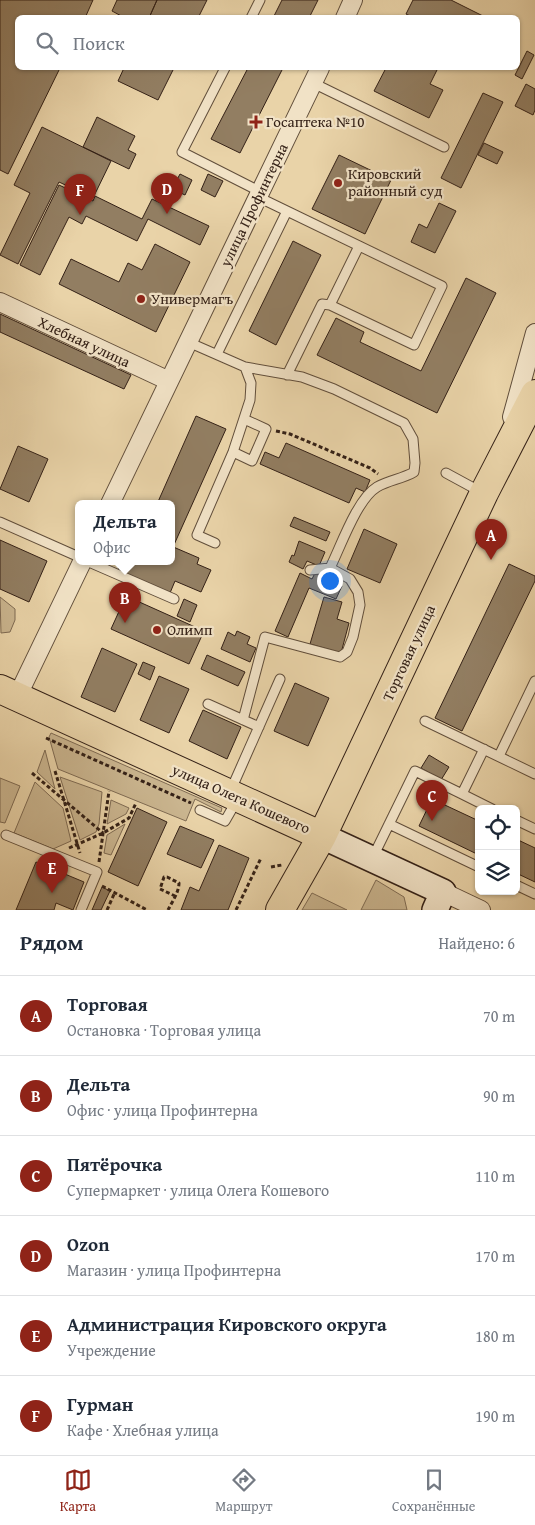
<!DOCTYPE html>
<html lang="ru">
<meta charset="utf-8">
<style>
body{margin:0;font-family:"Gentium Book Plus",serif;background:#f2f2f3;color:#1f2937}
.controls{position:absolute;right:15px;bottom:15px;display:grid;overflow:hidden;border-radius:8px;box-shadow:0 1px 4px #0004}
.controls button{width:45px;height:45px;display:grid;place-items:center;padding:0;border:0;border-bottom:1px solid #e0e1e3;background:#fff;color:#1f2937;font:25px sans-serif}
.you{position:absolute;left:329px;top:580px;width:18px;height:18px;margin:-12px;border:4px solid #fff;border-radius:50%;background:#1a73e8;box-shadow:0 0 0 8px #1a73e833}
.badge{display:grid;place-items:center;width:32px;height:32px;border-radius:50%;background:#8f2418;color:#fff;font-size:16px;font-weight:700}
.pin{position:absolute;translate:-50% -41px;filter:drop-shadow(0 1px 2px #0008)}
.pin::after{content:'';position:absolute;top:26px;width:18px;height:15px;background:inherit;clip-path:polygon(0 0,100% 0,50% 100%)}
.popup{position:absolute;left:75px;top:500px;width:100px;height:65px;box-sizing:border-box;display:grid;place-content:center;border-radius:8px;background:#fff;filter:drop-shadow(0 1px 4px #0005);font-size:16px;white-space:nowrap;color:#747a83}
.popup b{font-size:19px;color:#1f2937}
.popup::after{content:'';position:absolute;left:50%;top:100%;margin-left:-10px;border:10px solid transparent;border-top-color:#fff}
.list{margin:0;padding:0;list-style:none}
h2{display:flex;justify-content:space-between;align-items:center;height:65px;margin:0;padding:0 20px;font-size:21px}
h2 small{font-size:16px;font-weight:400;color:#747a83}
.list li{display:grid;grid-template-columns:32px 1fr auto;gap:15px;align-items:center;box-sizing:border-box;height:80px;padding:0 20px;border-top:1px solid #e0e1e3}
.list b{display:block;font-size:19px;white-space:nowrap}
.list p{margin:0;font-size:16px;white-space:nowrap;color:#747a83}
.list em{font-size:16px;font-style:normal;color:#747a83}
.icon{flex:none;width:28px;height:28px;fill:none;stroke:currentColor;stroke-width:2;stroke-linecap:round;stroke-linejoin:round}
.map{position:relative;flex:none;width:535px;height:910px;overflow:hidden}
.search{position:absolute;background:#fff;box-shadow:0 1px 4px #0004;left:15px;right:15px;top:15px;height:55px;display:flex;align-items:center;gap:12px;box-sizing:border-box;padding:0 18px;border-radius:8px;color:#747a83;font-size:19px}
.sheet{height:545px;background:#fff}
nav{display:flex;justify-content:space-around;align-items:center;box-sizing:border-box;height:70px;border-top:1px solid #e0e1e3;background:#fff;font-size:14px;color:#747a83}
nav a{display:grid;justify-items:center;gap:2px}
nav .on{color:#8f2418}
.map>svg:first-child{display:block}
.green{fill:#cab58f;stroke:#7f6b53}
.building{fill:#927e62;stroke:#342117}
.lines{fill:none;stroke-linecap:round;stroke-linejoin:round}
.lane-casing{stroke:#614e3b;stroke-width:11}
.street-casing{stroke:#614e3b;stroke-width:20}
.secondary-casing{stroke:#342117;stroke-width:28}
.primary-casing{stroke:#342117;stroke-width:30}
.path{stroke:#342117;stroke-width:3;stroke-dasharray:4 2.5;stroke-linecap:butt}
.lane{stroke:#f1e2c6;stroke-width:9}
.street{stroke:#f1e2c6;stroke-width:18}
.secondary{stroke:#f1e2c6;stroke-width:25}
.primary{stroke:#e9d3a8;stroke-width:28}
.poi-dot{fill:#8f2418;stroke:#f1e2c6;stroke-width:2}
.labels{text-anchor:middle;stroke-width:4.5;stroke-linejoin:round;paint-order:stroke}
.poi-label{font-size:15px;fill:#342117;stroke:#f1e2c6;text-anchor:start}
.street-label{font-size:15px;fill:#342117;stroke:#f1e2c6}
</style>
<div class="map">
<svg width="535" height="910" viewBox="0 0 535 910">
<rect width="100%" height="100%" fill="#e9d3a8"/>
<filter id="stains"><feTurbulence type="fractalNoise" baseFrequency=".004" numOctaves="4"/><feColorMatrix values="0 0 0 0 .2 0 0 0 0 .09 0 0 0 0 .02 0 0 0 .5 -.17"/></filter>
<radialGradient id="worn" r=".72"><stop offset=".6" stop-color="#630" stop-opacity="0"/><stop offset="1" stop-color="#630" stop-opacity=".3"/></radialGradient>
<path class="green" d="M0 597 15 609V620L10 632 1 633Z
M51 733 222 808 221 812 195 799 186 821 58 769 49 737Z
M45 750 55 789 37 772Z
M60 777 102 792 99 824 96 832 80 840Z
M0 778 20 786 5 823 0 822Z
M35 782 63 808 71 841 53 849 14 833Z
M111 800 129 808 126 814 107 824Z
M125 824 111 855 104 853 107 835Z
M376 880 404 897 407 910H361Z
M312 893 347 910H302Z"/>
<path class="building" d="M0 0H93L85 18H18V68H60L8 174 0 170Z
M117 0H157L149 18H125L112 11Z
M157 0H207L198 18H149Z
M282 0H318L309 18H273Z
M413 0H451L487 18H414L406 14Z
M527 51 534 55 522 79 515 75Z
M124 68H174L158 100 118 81Z
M248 68H283L240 153 211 139Z
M386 68H438L430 84 443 90 429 118 374 91Z
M526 84 535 89V110L533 115 515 106Z
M483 93 503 102 461 188 441 178Z
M97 117 135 136 128 150 136 154 129 169 83 147Z
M42 127 111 161 93 198 59 182 18 264 0 255 30 193 14 185Z
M484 143 503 152 497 164 478 155Z
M339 155 391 180 365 234 312 209Z
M180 174 192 180 185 195 172 189Z
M208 174 223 181 215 197 201 190Z
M59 185 93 201 95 196 142 219 152 199 209 226 200 245 148 219 137 241 86 216 82 224 69 217 40 275 20 265Z
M439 203 456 211 435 253 411 242 419 224 427 228Z
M293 241 321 255 276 345 249 331Z
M155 244 190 262 156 332 59 284 71 259 119 282 128 263 142 270Z
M466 278 496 293 437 413 317 355 336 318 364 332 360 342 421 371Z
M0 314 131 375 124 389 0 332Z
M196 416 226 429 173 547 171 546V504H157Z
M286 443 370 480 365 492 356 488 349 503 260 464 265 452 279 458Z
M18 446 48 459 29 502 0 489Z
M294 517 330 532 326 541 290 526Z
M364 529 397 544 380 583 347 569Z
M0 540 47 561 29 602 0 589Z
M299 541 325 552 319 566 307 561 303 569 289 562 292 555 294 556Z
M171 546 199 558 197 564 211 570 201 592 175 581 170 593 118 570 121 562H171Z
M509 564 535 576V581L462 731 435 718Z
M300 573 312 579 315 573 342 586 336 599 309 588 288 637 275 631Z
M126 596 204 631 189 664 111 629Z
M324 597 342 602 337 619 349 623 341 653 310 644Z
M184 599 197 605 190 622 177 616Z
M237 631 250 637 247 644 256 648 250 662 221 649 228 632 235 636Z
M102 648 137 664 115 712 81 697Z
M207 655 245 672 238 686 201 669Z
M143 662 155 667 150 680 138 674Z
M159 676 189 689 169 733 140 720Z
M295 683 329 698 308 746 274 731Z
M203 710 241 727 227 759 189 741Z
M429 755 449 767 441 780 421 768Z
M432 799 479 821V855L419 826Z
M137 808 167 822 138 886 108 872Z
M180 826 214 840 201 868 167 854Z
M516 839 535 848V882L516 873Z
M219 845 249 858 228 910H181L190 887 199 891Z
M36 862 84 882 73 910 56 903 54 910H16Z
M102 887 110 891 101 910H92Z"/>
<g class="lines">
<g class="lane-casing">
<path id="lane" d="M251 18 260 0
M225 68 182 152 261 192
M313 83 444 147
M258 197 442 286 414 345 330 305 322 304 287 375
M330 305 359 246
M188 342 245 367 251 383 250 400 233 452 197 535 215 543
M217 354 287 211
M245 367 302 377 334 389 404 423 413 439 415 463 414 472C402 479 389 480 377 487 357 499 341 546 330 568
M233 452 252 461 266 429 244 419
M446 473 481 492
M0 522 79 557
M89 562 174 599
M208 704 259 727
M243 720 265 637 340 657 347 652 353 637 360 605 358 592 350 579 330 568 310 570
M425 721 535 774
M484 749 462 794 492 809
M499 756 535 681
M230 792 280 679
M200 810 225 821 237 800
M516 820 535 829
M389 824 479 867
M6 835 97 872 81 910
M372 859 415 771 462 794
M516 885 535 894"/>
</g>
<g class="street-casing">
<path id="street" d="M345 18 353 0
M0 302 169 381
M512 417 535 333
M110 504 320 68
M17 697 82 562
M443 892 481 910"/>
</g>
<g class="secondary-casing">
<path id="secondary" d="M322 836 443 892 435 910"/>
</g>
<g class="primary-casing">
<path id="primary" d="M0 689 322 836
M280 910 322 836 484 493 535 394"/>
</g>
<path class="path" d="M276 431 290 434 370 468 378 474
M46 738 191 803
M55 771 80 853
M32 773 103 833
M69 848 103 833 129 818 136 803
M99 862 109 791
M271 867 282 865
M102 886 147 910
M107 910 115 892
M168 910C172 902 179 892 179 883L167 877H164L160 889 175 896
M236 910 261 858"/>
<use href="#lane" class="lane"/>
<use href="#street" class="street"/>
<use href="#secondary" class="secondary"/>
<use href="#primary" class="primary"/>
</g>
<g class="poi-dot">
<path d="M253.5 114.5h5v5h5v5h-5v5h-5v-5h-5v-5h5z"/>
<circle cx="338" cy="183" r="5"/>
<circle cx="141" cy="299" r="5"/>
<circle cx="157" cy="630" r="5"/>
</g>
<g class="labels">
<g class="poi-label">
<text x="266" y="127">Госаптека №10</text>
<text x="348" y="179">Кировский<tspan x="348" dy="17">районный суд</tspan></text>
<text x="151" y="304">Универмагъ</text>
<text x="167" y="635">Олимп</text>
</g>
<g class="street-label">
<text transform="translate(254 205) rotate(-64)" y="5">улица Профинтерна</text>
<text transform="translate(84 342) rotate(25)" y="5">Хлебная улица</text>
<text transform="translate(409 653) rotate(-65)" y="5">Торговая улица</text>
<text transform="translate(241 799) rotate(24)" y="5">улица Олега Кошевого</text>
</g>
</g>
<rect width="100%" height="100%" filter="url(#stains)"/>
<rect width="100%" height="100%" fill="url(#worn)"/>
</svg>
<div class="controls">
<button><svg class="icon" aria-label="locate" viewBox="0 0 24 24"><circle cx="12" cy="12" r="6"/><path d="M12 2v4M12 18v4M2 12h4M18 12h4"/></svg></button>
<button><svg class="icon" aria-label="layers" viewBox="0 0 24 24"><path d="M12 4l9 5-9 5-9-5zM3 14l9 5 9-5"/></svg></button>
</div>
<div class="you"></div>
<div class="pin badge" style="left:491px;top:560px">A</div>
<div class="pin badge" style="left:125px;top:623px">B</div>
<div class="popup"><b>Дельта</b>Офис</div>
<div class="pin badge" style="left:432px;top:821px">C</div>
<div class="pin badge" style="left:167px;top:214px">D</div>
<div class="pin badge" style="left:52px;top:893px">E</div>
<div class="pin badge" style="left:80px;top:215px">F</div>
<div class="search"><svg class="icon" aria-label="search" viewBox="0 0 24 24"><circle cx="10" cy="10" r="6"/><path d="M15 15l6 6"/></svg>Поиск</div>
</div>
<section class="sheet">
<h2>Рядом<small>Найдено: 6</small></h2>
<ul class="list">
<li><span class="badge">A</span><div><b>Торговая</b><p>Остановка · Торговая улица</p></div><em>70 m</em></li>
<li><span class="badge">B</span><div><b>Дельта</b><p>Офис · улица Профинтерна</p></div><em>90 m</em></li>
<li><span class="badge">C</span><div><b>Пятёрочка</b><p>Супермаркет · улица Олега Кошевого</p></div><em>110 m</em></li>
<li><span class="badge">D</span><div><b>Ozon</b><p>Магазин · улица Профинтерна</p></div><em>170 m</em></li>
<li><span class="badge">E</span><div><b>Администрация Кировского округа</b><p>Учреждение</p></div><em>180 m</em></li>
<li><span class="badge">F</span><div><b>Гурман</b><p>Кафе · Хлебная улица</p></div><em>190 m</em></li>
</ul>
</section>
<nav>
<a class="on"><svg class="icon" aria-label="map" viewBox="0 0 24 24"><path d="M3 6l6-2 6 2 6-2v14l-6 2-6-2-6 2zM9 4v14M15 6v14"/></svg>Карта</a>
<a><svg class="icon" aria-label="directions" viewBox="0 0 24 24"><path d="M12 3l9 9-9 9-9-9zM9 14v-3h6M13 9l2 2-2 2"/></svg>Маршрут</a>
<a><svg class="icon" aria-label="saved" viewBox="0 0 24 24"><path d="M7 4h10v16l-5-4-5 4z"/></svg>Сохранённые</a>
</nav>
